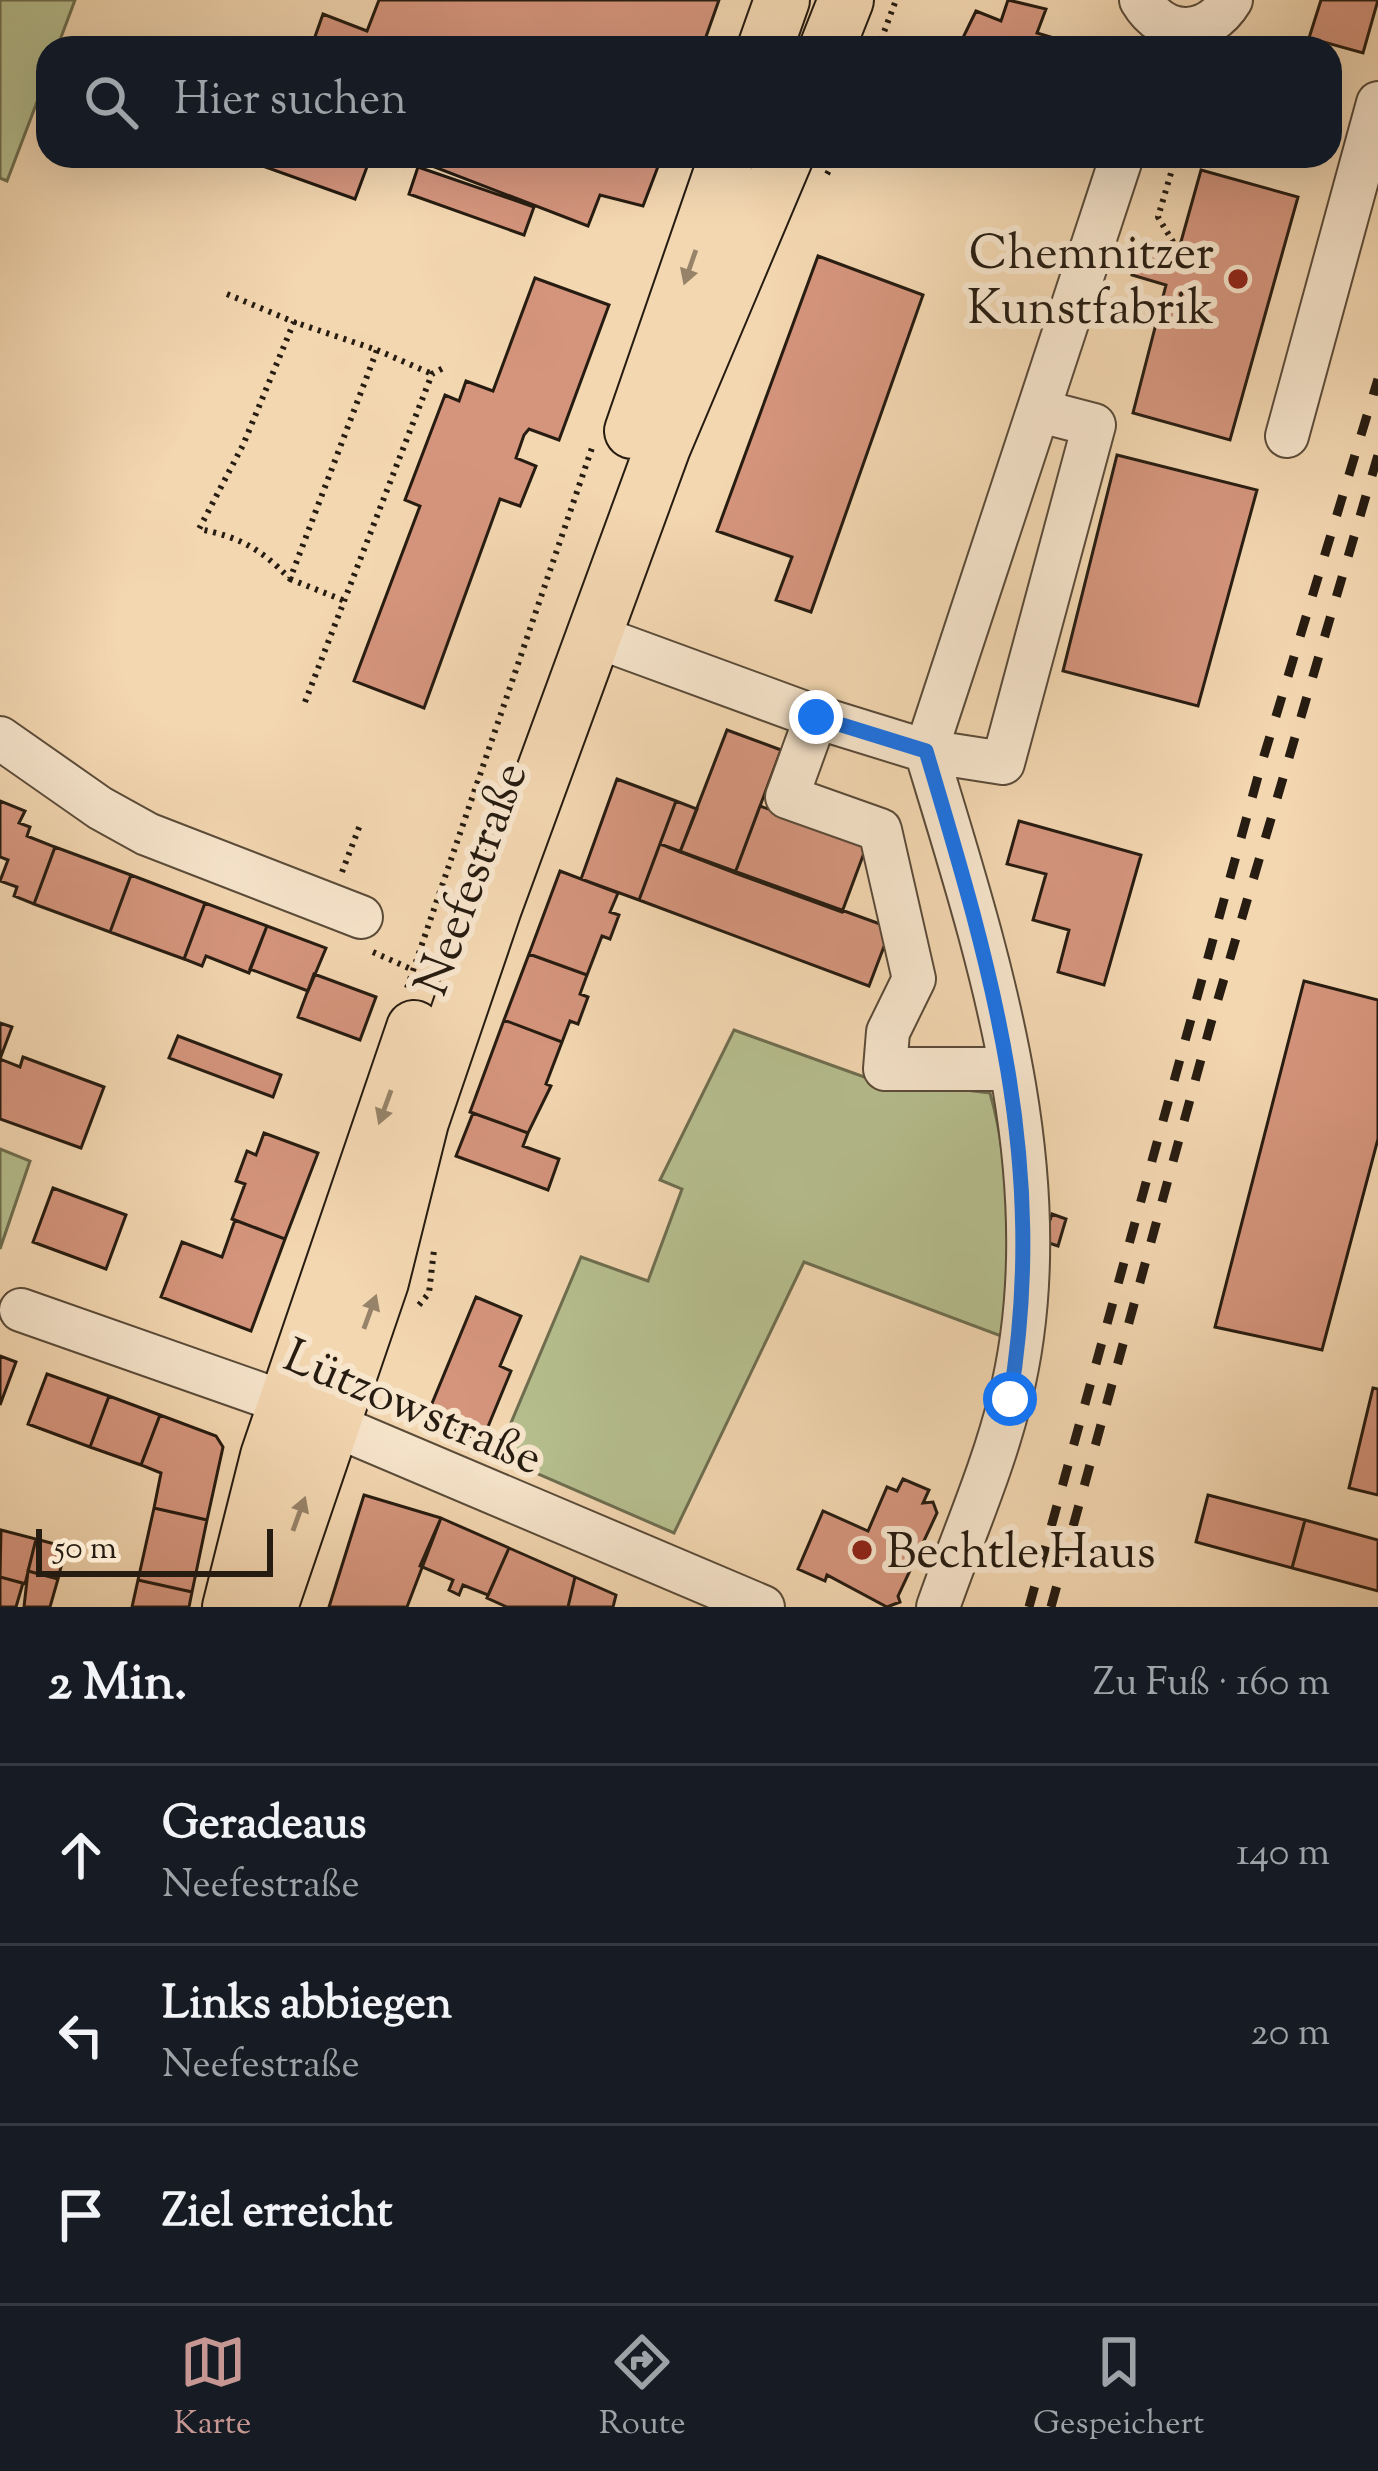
<!DOCTYPE html>
<html lang="de">
<meta charset="utf-8">
<style>
body{margin:0;font-family:"Sorts Mill Goudy",serif;background:#242831;color:#f1f3f6}
.scale{position:absolute;left:36px;bottom:30px;width:237px;box-sizing:border-box;padding-left:12px;border:6px solid #271c11;border-top:0;font-size:33px;line-height:42px;white-space:nowrap;color:#271c11;-webkit-text-stroke:9px #f7e5cc;paint-order:stroke}
.stop{position:absolute;width:36px;height:36px;margin:-27px;border:9px solid #1a73e8;border-radius:50%;background:#fff}
.stop.end{background:#1a73e8;border-color:#fff;box-shadow:0 3px 12px #0008}
.list{margin:0;padding:0;list-style:none}
h2{display:flex;justify-content:space-between;align-items:center;height:156px;margin:0;padding:0 48px;font-size:51px}
h2 small{font-size:39px;font-weight:400;color:#9ea1a6}
.list li{display:grid;grid-template-columns:78px 1fr auto;gap:36px;align-items:center;box-sizing:border-box;height:180px;padding:0 48px;border-top:3px solid #363941}
.list b{display:block;font-size:45px;white-space:nowrap}
.list p{margin:0;font-size:39px;white-space:nowrap;color:#9ea1a6}
.list em{font-size:39px;font-style:normal;color:#9ea1a6}
.icon{flex:none;width:66px;height:66px;fill:none;stroke:currentColor;stroke-width:2;stroke-linecap:round;stroke-linejoin:round}
.map{position:relative;flex:none;width:1378px;height:1607px;overflow:hidden}
.search{position:absolute;background:#171b24;box-shadow:0 12px 48px #0002;left:36px;right:36px;top:36px;height:132px;display:flex;align-items:center;gap:30px;box-sizing:border-box;padding:0 42px;border-radius:36px;color:#9ea1a6;font-size:45px}
.sheet{height:696px;background:#171b24}
nav{display:flex;justify-content:space-around;align-items:center;box-sizing:border-box;height:168px;border-top:3px solid #363941;background:#171b24;font-size:33px;color:#9ea1a6}
nav a{display:grid;justify-items:center;gap:6px}
nav .on{color:#c59692}
.map>svg:first-child{display:block}
.green{fill:#b6bf8f;stroke:#6e6e50;stroke-width:3}
.building{fill:#d5957d;stroke:#271c11;stroke-width:3}
.lines{fill:none;stroke-linecap:round;stroke-linejoin:round}
.minor-casing{stroke:#5a4b39;stroke-width:46}
.major-casing{stroke:#271c11;stroke-width:58}
.path{stroke:#271c11;stroke-width:6;stroke-dasharray:3 6;stroke-linecap:butt}
.minor{stroke:#f7e5cc;stroke-width:42}
.major{stroke:#f3d7b1;stroke-width:54}
.rail{stroke:#271c11;stroke-width:9;stroke-dasharray:21 21;stroke-linecap:butt}
.oneway{fill:#978369}
.route{stroke:#1a73e8;stroke-width:15}
.poi-dot{fill:#8f2418;stroke:#f7e5cc;stroke-width:4.5}
.labels{text-anchor:middle;stroke-width:12;stroke-linejoin:round;paint-order:stroke}
.poi-label{font-size:48px;fill:#271c11;stroke:#f7e5cc;text-anchor:end}
.street-label{font-size:48px;fill:#271c11;stroke:#f7e5cc}
</style>
<div class="map">
<svg width="1378" height="1607" viewBox="0 0 1378 1607">
<rect width="100%" height="100%" fill="#f3d7b1"/>
<filter id="stains"><feTurbulence type="fractalNoise" baseFrequency=".00167" numOctaves="4"/><feColorMatrix values="0 0 0 0 .2 0 0 0 0 .09 0 0 0 0 .02 0 0 0 .5 -.17"/></filter>
<radialGradient id="worn" r=".72"><stop offset=".6" stop-color="#630" stop-opacity="0"/><stop offset="1" stop-color="#630" stop-opacity=".3"/></radialGradient>
<path class="green" d="M0 0H75L57 48H48V73L7 181 0 178Z
M734 1030 867 1078 990 1093C1011 1167 1013 1260 1001 1336L804 1262 674 1533 497 1456 581 1257 648 1281 682 1189 660 1180Z
M0 1149 30 1161 0 1249Z"/>
<path class="building" d="M379 0H719L702 48H311L323 14 367 31Z
M1008 0 1046 9 1037 33 1054 38 1051 48H950H958L976 11 1001 21Z
M1321 0H1378L1363 53 1309 38Z
M235 156H371L355 199Z
M406 156H662L643 206 600 195 588 226Z
M418 167 534 207 524 235 409 194Z
M1201 170 1298 197 1230 440 1133 413 1166 285 1132 275 1140 245 1177 256Z
M818 256 923 295 811 612 776 600 792 557 717 531Z
M535 278 609 305 559 440 529 429 524 435 516 458 536 466 520 506 500 499 424 708 354 681 420 506 405 500 445 395 459 401 466 381 493 391Z
M1117 455 1257 490 1198 706 1063 671Z
M727 730 781 750 735 873 680 852Z
M617 779 676 801 639 900 581 879Z
M0 801 25 811 19 823 30 827 27 836 55 847 34 904 14 896 17 887 0 881 8 860 0 857Z
M676 801 697 809 680 852 660 844Z
M760 806 867 845 842 912 735 873Z
M1019 821 1141 855 1104 985 1058 972 1069 930 1033 920 1046 874 1007 864Z
M660 844 891 928 869 986 639 900Z
M55 847 131 875 110 932 34 904Z
M560 871 618 893 610 912 619 915 610 939 602 936 587 975 529 954Z
M131 875 205 903 184 959 110 932Z
M205 903 267 926 249 973 206 956 202 966 184 959Z
M267 926 326 948 308 991 250 969Z
M529 954 587 975 580 994 588 997 578 1024 570 1021 562 1042 504 1020Z
M314 974 376 997 360 1040 298 1017Z
M1304 981 1378 1000V1139L1322 1350 1215 1327Z
M504 1020 562 1042 546 1084 551 1086 528 1133 470 1112Z
M0 1023 12 1027 0 1059Z
M178 1036 281 1075 273 1097 169 1058Z
M23 1057 104 1087 81 1148 0 1119V1059L20 1067Z
M473 1113 528 1133 523 1146 559 1159 548 1190 456 1156Z
M264 1133 318 1153 285 1239 232 1219 245 1184 236 1181 247 1151 256 1155Z
M53 1188 126 1215 106 1269 33 1242Z
M1052 1214 1066 1219 1058 1246 1043 1241Z
M235 1220 285 1239 251 1331 161 1297 182 1242 222 1257Z
M476 1297 521 1316 500 1366 511 1371 482 1441 426 1418Z
M0 1356 16 1362 0 1405Z
M47 1374 109 1396 90 1447 28 1424Z
M1373 1388 1378 1389V1495L1349 1488Z
M109 1396 160 1415 141 1465 90 1447Z
M160 1415 216 1436 223 1447 207 1520 154 1508 161 1473 141 1465Z
M903 1479 929 1490 923 1503 933 1502 937 1513 898 1596 900 1602 887 1607 827 1575 825 1581 798 1569 823 1511 868 1531 887 1487 897 1491Z
M364 1495 441 1518 407 1607H329Z
M1208 1495 1305 1520 1292 1568 1196 1542Z
M154 1508 207 1520 192 1592 138 1580Z
M441 1518 509 1548 488 1595 463 1585 459 1595 449 1590 453 1580 420 1566Z
M1305 1520 1378 1540V1591L1292 1568Z
M1 1530 36 1539 25 1584 0 1577Z
M36 1539 66 1547 58 1579 28 1571Z
M509 1548 575 1577 568 1607H507L487 1598Z
M28 1571 58 1579 50 1607H24Z
M0 1577 23 1583 16 1607H0Z
M575 1577 616 1595 613 1607H568Z
M138 1580 192 1592 189 1607H132Z"/>
<g class="lines">
<g class="minor-casing">
<path id="minor" d="M1141 0C1164 39 1208 38 1231 0
M1040 411 1094 425 1003 763 926 751 1122 156
M1287 436 1378 103
M595 636 816 717 926 751C988 955 1064 1184 1010 1399 993 1469 962 1538 938 1607
M816 717 787 797 880 830 914 979 888 1032 885 1069H1011
M0 738 100 808 147 834 361 917
M21 1310 263 1395 763 1607"/>
</g>
<g class="major-casing">
<path id="major" d="M765 48 782 0
M827 48 846 0
M632 431 727 156
M230 1607 268 1456 414 1028
M270 1607 381 1282 421 1122 494 908 663 447 786 156"/>
</g>
<path class="path" d="M878 48 896 0
M1176 156 1158 217 1178 250
M827 174 837 156
M227 294 294 322 243 445 199 529C240 537 261 549 290 579L377 350 294 322
M377 350 432 374
M290 579 345 601
M305 702 432 374 447 366
M342 872 360 825
M373 952 413 970
M407 988 593 445
M419 1305 429 1293 434 1250"/>
<use href="#minor" class="minor"/>
<use href="#major" class="major"/>
<path class="rail" d="M1029 1607 1260 769 1378 379
M1051 1607 1211 1023 1378 455"/>
</g>
<defs><path id="oneway-solid" d="M-6-.8H1V-3.2L6.5 0L1 3.2V.8H-6Z" transform="scale(3)"/></defs>
<g class="oneway">
<use href="#oneway-solid" transform="translate(690 267) rotate(109)"/>
<use href="#oneway-solid" transform="translate(385 1107) rotate(110)"/>
<use href="#oneway-solid" transform="translate(370 1312) rotate(-70)"/>
<use href="#oneway-solid" transform="translate(299 1514) rotate(-70)"/>
</g>
<g class="lines">
<path class="route" d="M816 717 926 751C993 974 1049 1163 1010 1399"/>
</g>
<g class="poi-dot">
<circle cx="1238" cy="279" r="12"/>
<circle cx="862" cy="1550" r="12"/>
</g>
<g class="labels">
<g class="poi-label">
<text x="1214" y="268">Chemnitzer<tspan x="1214" dy="55">Kunstfabrik</tspan></text>
<text x="886" y="1567" text-anchor="start">Bechtle Haus</text>
</g>
<g class="street-label">
<text transform="translate(469 878) rotate(-70)" y="17">Neefestraße</text>
<text transform="translate(414 1405) rotate(23)" y="17">Lützowstraße</text>
</g>
</g>
<rect width="100%" height="100%" filter="url(#stains)"/>
<rect width="100%" height="100%" fill="url(#worn)"/>
</svg>
<div class="scale">50 m</div>
<div class="stop" style="left:1010px;top:1399px"></div>
<div class="stop end" style="left:816px;top:717px"></div>
<div class="search"><svg class="icon" aria-label="search" viewBox="0 0 24 24"><circle cx="10" cy="10" r="6"/><path d="M15 15l6 6"/></svg>Hier suchen</div>
</div>
<section class="sheet">
<h2>2 Min.<small>Zu Fuß · 160 m</small></h2>
<ul class="list">
<li><svg class="icon" aria-label="ahead" viewBox="0 0 24 24"><path d="M12 20V5M6 11l6-6 6 6"/></svg><div><b>Geradeaus</b><p>Neefestraße</p></div><em>140 m</em></li>
<li><svg class="icon" aria-label="left" viewBox="0 0 24 24"><path d="M17 20v-9H6M10 6l-5 5 5 5"/></svg><div><b>Links abbiegen</b><p>Neefestraße</p></div><em>20 m</em></li>
<li><svg class="icon" aria-label="arrive" viewBox="0 0 24 24"><path d="M6 21V4h12l-3 4 3 4H6"/></svg><div><b>Ziel erreicht</b></div></li>
</ul>
</section>
<nav>
<a class="on"><svg class="icon" aria-label="map" viewBox="0 0 24 24"><path d="M3 6l6-2 6 2 6-2v14l-6 2-6-2-6 2zM9 4v14M15 6v14"/></svg>Karte</a>
<a><svg class="icon" aria-label="directions" viewBox="0 0 24 24"><path d="M12 3l9 9-9 9-9-9zM9 14v-3h6M13 9l2 2-2 2"/></svg>Route</a>
<a><svg class="icon" aria-label="saved" viewBox="0 0 24 24"><path d="M7 4h10v16l-5-4-5 4z"/></svg>Gespeichert</a>
</nav>
